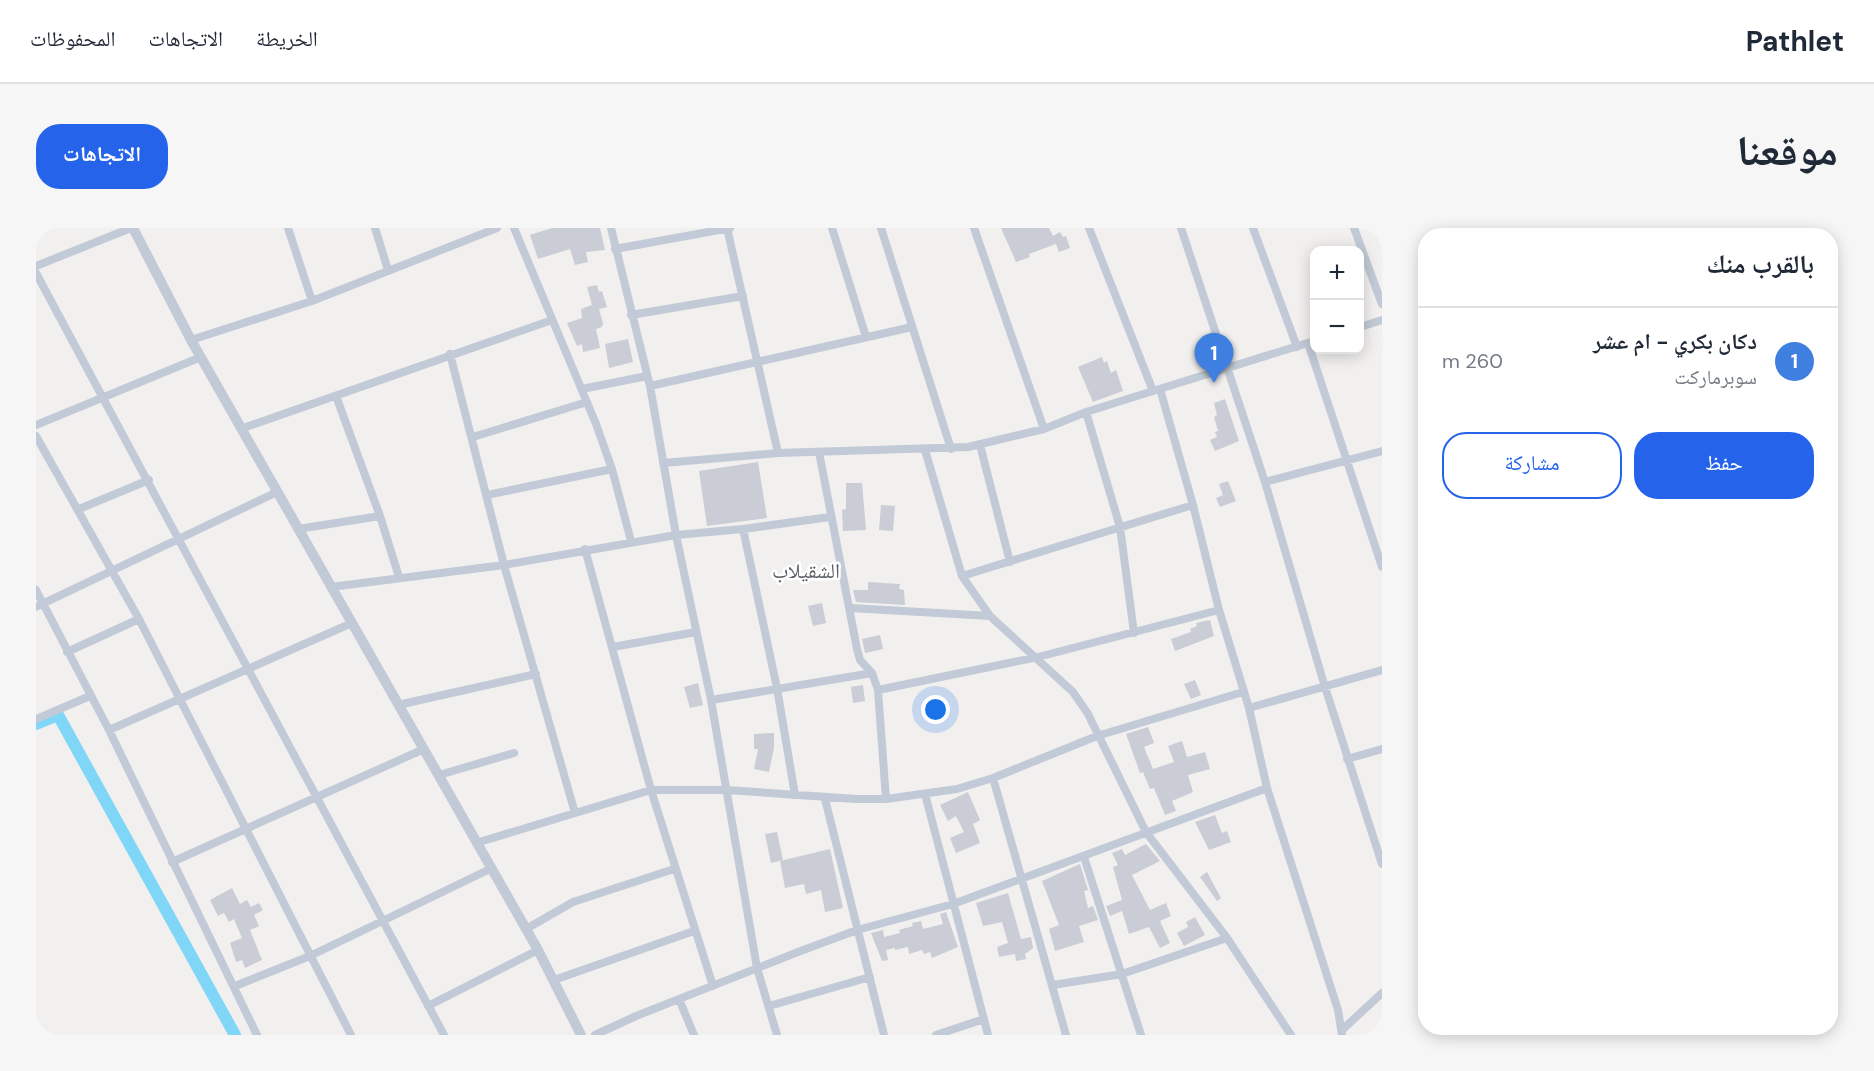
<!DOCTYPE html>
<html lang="ar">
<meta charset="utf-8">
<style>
body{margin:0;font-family:"DM Sans","Noto Naskh Arabic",sans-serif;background:#f6f6f7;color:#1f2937;direction:rtl}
.controls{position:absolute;right:18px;top:18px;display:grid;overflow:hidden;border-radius:12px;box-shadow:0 3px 15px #0003}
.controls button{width:54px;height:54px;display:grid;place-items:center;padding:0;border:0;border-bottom:2px solid #e0e1e3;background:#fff;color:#1f2937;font:30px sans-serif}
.you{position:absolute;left:900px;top:482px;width:21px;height:21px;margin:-15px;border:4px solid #fff;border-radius:50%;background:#1a73e8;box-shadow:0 0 0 9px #1a73e833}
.badge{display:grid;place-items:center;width:39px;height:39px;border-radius:50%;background:#2563eb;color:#fff;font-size:20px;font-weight:700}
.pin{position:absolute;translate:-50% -50px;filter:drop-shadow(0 2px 3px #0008)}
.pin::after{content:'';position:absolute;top:32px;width:21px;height:18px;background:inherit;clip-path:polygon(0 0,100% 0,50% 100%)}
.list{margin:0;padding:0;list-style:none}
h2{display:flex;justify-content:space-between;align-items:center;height:78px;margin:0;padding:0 24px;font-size:26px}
h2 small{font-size:20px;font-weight:400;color:#747a83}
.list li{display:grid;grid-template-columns:39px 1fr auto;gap:18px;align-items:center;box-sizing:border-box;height:108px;padding:0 24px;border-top:2px solid #e0e1e3}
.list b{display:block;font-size:22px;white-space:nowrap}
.list p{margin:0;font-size:20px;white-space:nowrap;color:#747a83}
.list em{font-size:20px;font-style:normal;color:#747a83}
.actions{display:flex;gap:12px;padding:18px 24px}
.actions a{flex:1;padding:14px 0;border:2px solid #2563eb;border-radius:24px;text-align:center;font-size:21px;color:#2563eb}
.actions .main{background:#2563eb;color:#fff}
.map{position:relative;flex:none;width:1346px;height:807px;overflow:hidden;direction:ltr;border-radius:24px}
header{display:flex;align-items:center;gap:36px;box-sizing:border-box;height:84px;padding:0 30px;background:#fff;border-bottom:2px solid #e0e1e3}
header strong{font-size:28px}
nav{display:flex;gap:33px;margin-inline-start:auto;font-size:21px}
.intro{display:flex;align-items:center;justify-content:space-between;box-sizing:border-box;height:144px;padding:0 36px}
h1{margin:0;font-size:42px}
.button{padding:15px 27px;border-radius:24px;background:#2563eb;color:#fff;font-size:21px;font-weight:700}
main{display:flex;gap:36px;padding:0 36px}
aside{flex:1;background:#fff;border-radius:24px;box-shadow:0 3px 15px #0003}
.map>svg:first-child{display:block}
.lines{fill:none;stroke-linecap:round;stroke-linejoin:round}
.canal{stroke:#80d6f7;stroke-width:12}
.building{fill:#cacdd5}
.minor{stroke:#c1cad6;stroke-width:8}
.tertiary{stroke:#c1cad6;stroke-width:10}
.labels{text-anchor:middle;stroke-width:5;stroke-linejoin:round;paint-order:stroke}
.quarter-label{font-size:21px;fill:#5b5f65;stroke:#fff}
</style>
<header>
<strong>Pathlet</strong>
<nav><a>الخريطة</a><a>الاتجاهات</a><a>المحفوظات</a></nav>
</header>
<div class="intro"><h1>موقعنا</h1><a class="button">الاتجاهات</a></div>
<main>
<aside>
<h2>بالقرب منك<small></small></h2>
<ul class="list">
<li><span class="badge" style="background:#3f7fe0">1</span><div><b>دكان بكري - ام عشر</b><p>سوبرماركت</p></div><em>260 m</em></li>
</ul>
<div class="actions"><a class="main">حفظ</a><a>مشاركة</a></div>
</aside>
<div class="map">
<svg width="1346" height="807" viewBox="0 0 1346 807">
<rect width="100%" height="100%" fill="#f2efef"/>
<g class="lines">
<path class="canal" d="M0 496 22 487 199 807"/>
</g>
<path class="building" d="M516 0H564L569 22 550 24 552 34 539 37 534 21 502 31 494 7Z
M965 0H1013L1017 8 1024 4 1027 9 1030 8 1034 20 1023 24 1020 16 993 26 994 29 980 34Z
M561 57 563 64 566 63 571 79 563 81 567 95 566 99 560 101 564 120 547 124 546 116 541 118 531 95 546 90 545 81 556 77 551 59Z
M592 111 597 134 573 140 569 116Z
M1066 129 1068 135 1071 133 1075 145 1080 142 1087 163 1057 174 1042 139Z
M1189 171 1203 213 1179 223 1174 212 1181 209 1179 204 1182 203 1178 189 1181 187 1178 175Z
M722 234 731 290 671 298 663 243Z
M1192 253 1200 273 1184 279 1180 270 1187 267 1183 256Z
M810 255H826L830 302 807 303 806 282 810 281Z
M845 277 859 278 857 303 843 302Z
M832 354 864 356 863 361 868 362 869 377 820 374 817 362H832Z
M786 375 790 395 777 398 772 378Z
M1174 392 1178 408 1139 423 1135 411 1155 404 1154 401 1161 398 1160 395Z
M844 407 847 421 829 425 826 411Z
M1159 452 1165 467 1155 471 1148 456Z
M662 455 667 477 654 480 648 459Z
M827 457 829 473 817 475 815 459Z
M1112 499 1118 515 1108 519 1117 541 1138 534 1132 518 1146 513 1151 529 1169 524 1174 541 1152 547 1157 564 1136 573 1140 583 1129 587 1118 560 1114 561 1107 544 1104 545 1090 506Z
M738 505V520L733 544 718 541 722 521H718V506Z
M932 564 944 592 937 596 944 615 920 625 914 610 928 604 920 588 912 593 904 577Z
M1179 587 1186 605 1191 603 1195 614 1173 622 1159 594Z
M741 604 747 632 735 635 729 606Z
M1110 616 1124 633 1096 647 1114 682 1130 675 1135 688 1124 693 1134 715 1124 720 1113 699 1093 706 1086 683 1074 688 1070 678 1086 672 1077 639 1082 637 1076 625 1086 621 1089 627Z
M794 621 807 680 789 684 785 662 770 666 768 656 749 660 744 633Z
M1044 636 1052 662 1048 663 1052 680 1057 678 1062 692 1043 698 1048 714 1019 723 1013 701 1023 697 1006 653Z
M1171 644 1185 670 1181 673 1164 649Z
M196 660 204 676 211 672 215 679 223 675 227 682 218 687 223 698 214 702 226 732 209 740 206 732 200 734 194 715 206 710 198 691 193 694 188 685 182 688 174 672Z
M972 665 985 711 995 709 997 720 989 726 990 731 980 733 979 726 963 729 961 719 972 715 966 694 947 698 940 675Z
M910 684 922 719 896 730 894 724 888 726 886 722 873 726 872 719 859 722V720L850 722 852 732 846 733 835 705 847 702 848 709 864 705 863 702 877 698 876 695 885 693 887 701 907 696 904 686Z
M1159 689 1169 707 1148 718 1141 705 1152 699 1150 694Z"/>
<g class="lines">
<path class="minor" d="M252 0 276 73
M339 0 352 42
M478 0 560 196 576 241 595 313
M575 0 614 158 640 307 675 472 721 740 741 807
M691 0 742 225
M796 0 830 109
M845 0 915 221
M938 0 1008 201
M1053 0 1117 163 1278 113
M1145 0 1229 254 1288 456 1346 636
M1217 0 1261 119
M1318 0 1346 76
M579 21 694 0
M0 38 95 0
M0 45 408 807
M595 87 707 68
M1324 99 1346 92
M155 112 276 73 461 0
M1272 115 1346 339
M414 126 468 337 539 585
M614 158 876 99
M546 161 611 148
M1124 161 1157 277 1183 382 1213 480 1231 560 1302 782 1306 807
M300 168 344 288 363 349
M1050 184 1084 299 1098 405
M0 197 165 129
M207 200 516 92
M0 208 103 391 315 807
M437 209 551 174
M944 217 974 334
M889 222 926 348 954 388 1037 464 1052 486 1110 604 1191 710 1255 807
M783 224 821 421 824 432 836 445 842 462 850 571
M627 235 742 225 932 219 1008 201 1050 184 1117 163
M1229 254 1346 223
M451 267 576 241
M43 281 113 252
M262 301 344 288
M707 301 741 460 759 567
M549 321 615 562 677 758
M926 348 1157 277
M295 359 468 337 640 307 707 301 794 289
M0 362 73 502 221 807
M0 379 241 264
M815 380 954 388
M577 419 660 404
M31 424 103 391
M842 462 1002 429 1183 382
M675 472 836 445
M362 477 500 446
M1213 480 1346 442
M0 491 54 468
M73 502 316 395
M1311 531 1346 521
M403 547 478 525
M957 550 1030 807
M889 566 952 807
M789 571 848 807
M440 615 615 562H691L820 571H850L921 561 957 550 1061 508 1207 464
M1048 629 1105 807
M136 634 388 521
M490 701 537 674 638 641
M518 752 658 703
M1017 757 1086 746 1191 710
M199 758 274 728 454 641
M643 771 658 807
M392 778 502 722
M733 778 834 749
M1306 802 1346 765
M559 807 600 788 762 724 821 702 917 676 1231 560
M900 807 948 791"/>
<path class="tertiary" d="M97 0 155 112 502 722 545 807"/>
</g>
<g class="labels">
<g class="quarter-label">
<text x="770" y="350">الشقيلاب</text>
</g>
</g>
</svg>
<div class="controls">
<button>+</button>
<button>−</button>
</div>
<div class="you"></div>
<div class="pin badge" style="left:1178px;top:155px;background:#3f7fe0">1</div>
</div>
</main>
